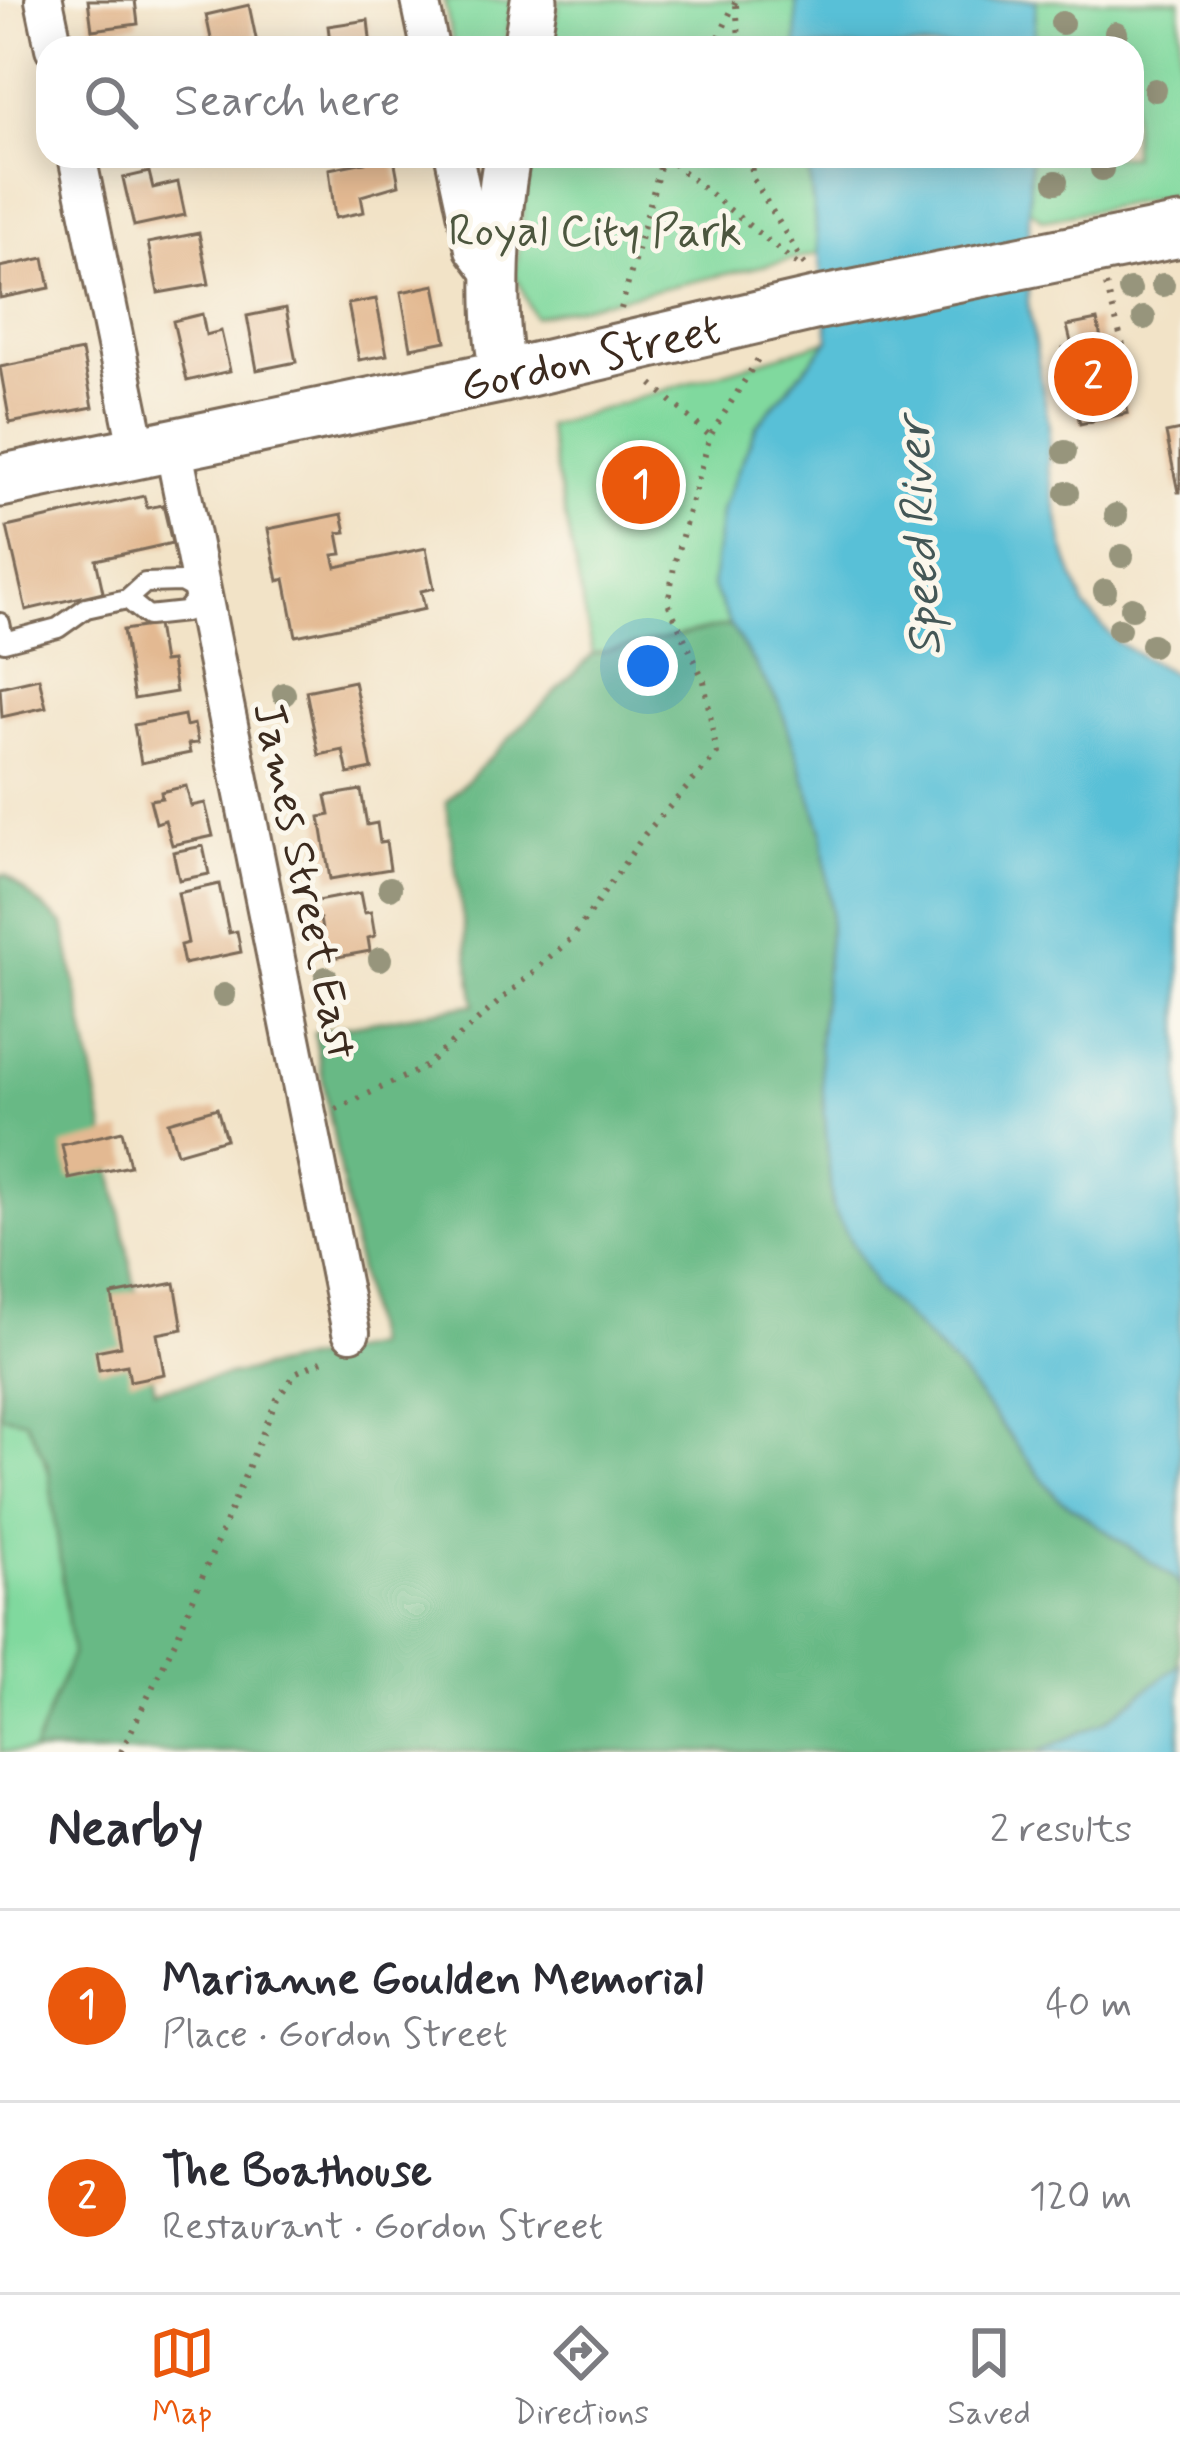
<!DOCTYPE html>
<meta charset="utf-8">
<style>
body{margin:0;font-family:Mynerve,sans-serif;background:#f2f2f3;color:#2b2b33}
.you{position:absolute;left:648px;top:666px;width:42px;height:42px;margin:-30px;border:9px solid #fff;border-radius:50%;background:#1a73e8;box-shadow:0 0 0 18px #1a73e833}
.badge{display:grid;place-items:center;width:78px;height:78px;border-radius:50%;background:#ea580c;color:#fff;font-size:39px;font-weight:700}
.pin{position:absolute;translate:-50% -50%;border:6px solid #fff;box-shadow:0 3px 12px #0006}
.list{margin:0;padding:0;list-style:none}
h2{display:flex;justify-content:space-between;align-items:center;height:156px;margin:0;padding:0 48px;font-size:51px}
h2 small{font-size:39px;font-weight:400;color:#7c7c81}
.list li{display:grid;grid-template-columns:78px 1fr auto;gap:36px;align-items:center;box-sizing:border-box;height:192px;padding:0 48px;border-top:3px solid #e1e1e2}
.list b{display:block;font-size:45px;white-space:nowrap}
.list p{margin:0;font-size:39px;white-space:nowrap;color:#7c7c81}
.list em{font-size:39px;font-style:normal;color:#7c7c81}
.icon{flex:none;width:66px;height:66px;fill:none;stroke:currentColor;stroke-width:2;stroke-linecap:round;stroke-linejoin:round}
.map{position:relative;flex:none;width:1180px;height:1752px;overflow:hidden}
.search{position:absolute;background:#fff;box-shadow:0 6px 30px #0003;left:36px;right:36px;top:36px;height:132px;display:flex;align-items:center;gap:30px;box-sizing:border-box;padding:0 42px;border-radius:36px;color:#7c7c81;font-size:45px}
.sheet{height:540px;background:#fff}
nav{display:flex;justify-content:space-around;align-items:center;box-sizing:border-box;height:168px;border-top:3px solid #e1e1e2;background:#fff;font-size:33px;color:#7c7c81}
nav a{display:grid;justify-items:center;gap:6px}
nav .on{color:#ea580c}
.map>svg:first-child{display:block}
.green{fill:#80d99e;stroke:#5e825e;stroke-width:3}
.forest{fill:#68b985;stroke:#527252;stroke-width:3}
.water{fill:#59c0d7;stroke:#4a757a;stroke-width:3}
.building{fill:#e3b992}
.lines{fill:none;stroke-linecap:round;stroke-linejoin:round}
.service-casing{stroke:#7b6b59;stroke-width:24}
.minor-casing{stroke:#7b6b59;stroke-width:42}
.tertiary-casing{stroke:#7b6b59;stroke-width:51}
.secondary-casing{stroke:#7b6b59;stroke-width:57}
.path{stroke:#7b6b59;stroke-width:6;stroke-dasharray:3 9;stroke-linecap:butt}
.service{stroke:#fff;stroke-width:18}
.minor{stroke:#fff;stroke-width:36}
.tertiary{stroke:#fff;stroke-width:45}
.secondary{stroke:#fff;stroke-width:51}
.tree{fill:#97957c}
.labels{text-anchor:middle;stroke-width:10;stroke-linejoin:round;paint-order:stroke}
.park-label{font-size:45px;fill:#4c563e;stroke:#fbf7ec}
.street-label{font-size:45px;fill:#3b2a1e;stroke:#fbf7ec}
.water-label{font-size:48px;font-style:italic;fill:#445756;stroke:#fbf7ec}
</style>
<div class="map">
<svg width="1180" height="1752" viewBox="0 0 1180 1752">
<rect width="100%" height="100%" fill="#fbf7ec"/>
<filter id="ink" filterUnits="userSpaceOnUse"><feTurbulence type="fractalNoise" baseFrequency=".00833" numOctaves="2"/><feDisplacementMap in="SourceGraphic" scale="24" xChannelSelector="R" yChannelSelector="G"/><feConvolveMatrix kernelMatrix="1 2 1 2 8 2 1 2 1" color-interpolation-filters="sRGB"/></filter>
<filter id="wash" filterUnits="userSpaceOnUse"><feTurbulence type="fractalNoise" baseFrequency=".004" numOctaves="4" result="noise"/><feDisplacementMap in="SourceGraphic" scale="48" xChannelSelector="R" yChannelSelector="G"/><feGaussianBlur stdDeviation="2.7" result="paint"/><feColorMatrix in="noise" values="0 0 0 0 0 0 0 0 0 0 0 0 0 0 0 0 0 1.4 0 .05"/><feComposite in="paint" operator="in"/></filter>
<g filter="url(#wash)">
<rect width="100%" height="100%" fill="#f2e3c7"/>
<path class="green" d="M444 0H513L505 48H454Z
M559 0H1180V194L1043 220 1027 207 534 317 515 274 531 156H1132V48H550Z
M829 340 757 425 712 586 730 625 593 654 547 426Z
M0 1361 31 1420 127 1700 104 1752H0Z"/>
<path class="forest" d="M730 625 780 705 822 830 831 912 819 1043 876 1287 958 1369 1056 1496 1175 1579 1180 1588 1178 1667 1106 1721 1038 1752H33L72 1654 48 1465 25 1420 0 1415V875H6L64 925 155 1390 373 1346 314 1032 475 1004 446 802 593 654Z"/>
<path class="water" d="M796 0H1036L1034 48H797Z
M807 156H1030L1028 303 1049 425 1048 468 1066 556 1084 606 1118 643 1180 678V1588L1175 1579 1056 1496 958 1369 876 1287 832 1207 819 1043 831 912 822 830 780 705 730 625 712 586 721 511 757 425 829 340Z
M1180 1664V1752H1038L1106 1721Z"/>
<g id="blocks">
<path class="building" d="M88 0H135L138 24 92 30Z
M249 5 258 48H213L206 15Z
M368 20 371 48H310L330 42 328 26Z
M385 158H394L399 185 361 196 364 212 335 218 329 169Z
M149 172 153 188 178 182 185 215 134 226 123 178Z
M199 233 209 284 158 293 148 243Z
M44 258 50 288 0 298V267Z
M435 285 446 341 411 348 401 292Z
M376 299 387 355 359 360 348 304Z
M286 308 296 362 257 370 247 316Z
M202 314 206 335 221 331 230 371 187 381 173 321Z
M1097 320 1102 343 1111 340 1128 413 1080 424 1063 348 1072 346 1067 326Z
M82 351 93 407 10 423 0 367Z
M1180 430V492H1178L1166 433Z
M144 496 147 508 163 505 172 543 96 560 103 592 26 610 7 527Z
M342 514 346 532 338 533 342 554 333 555 336 567 426 548 434 588 421 591 425 609 296 636 285 579 278 581 268 529Z
M157 625 163 662 171 661 176 692 134 699 123 630Z
M39 678 46 707 2 717 0 687Z
M354 681 372 769 348 774 343 750 319 755 306 691Z
M184 715 186 726 194 724 198 743 188 744 190 753 141 763 134 725Z
M186 786 191 806 205 803 213 836 172 845 165 820 156 823 150 800 162 798 161 792Z
M361 790 367 825 377 823 380 843 386 842 390 869 330 879 320 817 330 815 326 796Z
M203 846 209 874 179 880 173 852Z
M219 884 229 933 237 931 241 952 184 964 180 945 188 943 178 893Z
M360 893 364 913 371 912 375 936 368 938 370 951 327 959 320 919 309 921 306 903Z
M217 1108 226 1139 177 1153 168 1122Z
M122 1131 130 1166 69 1179 62 1145Z
M175 1283 183 1329 157 1334 164 1374 130 1381 127 1365 99 1370 96 1351 121 1346 112 1295Z"/>
</g>
</g>
<g filter="url(#ink)">
<use href="#blocks" fill-opacity="0" stroke="#7b6b59" stroke-width="3"/>
<g class="lines">
<g class="service-casing">
<path id="service" d="M0 623 4 642 58 628 86 608 127 599 145 583 181 582 201 593 185 612 148 616 127 599"/>
</g>
<g class="minor-casing">
<path id="minor" d="M44 0 54 48
M420 0 430 48
M77 156 138 452
M454 156 474 249 498 281
M173 446 351 1332"/>
</g>
<g class="tertiary-casing">
<path id="tertiary" d="M526 48 534 0
M504 376C490 315 496 219 507 156"/>
</g>
<g class="secondary-casing">
<g id="secondary">
<path id="s1" d="M0 481 504 376 814 304 1180 231"/>
</g>
</g>
<path class="path" d="M736 5 740 48
M568 32 580 48
M714 48 736 0
M664 156 800 267
M750 156 753 179 806 267
M1106 285 1130 370
M621 309 663 156
M652 384 709 435
M336 1109 423 1068 573 937 645 834 717 754 704 681 668 603 675 561 710 436 758 359
M121 1752 178 1635 277 1399 297 1372 330 1357"/>
<use href="#service" class="service"/>
<use href="#minor" class="minor"/>
<use href="#tertiary" class="tertiary"/>
<use href="#secondary" class="secondary"/>
</g>
<g class="tree">
<circle cx="1062" cy="23" r="12"/>
<circle cx="1116" cy="33" r="12"/>
<circle cx="1155" cy="90" r="12"/>
<circle cx="1102" cy="169" r="12"/>
<circle cx="1056" cy="182" r="12"/>
<circle cx="1163" cy="285" r="12"/>
<circle cx="1130" cy="290" r="12"/>
<circle cx="1144" cy="318" r="12"/>
<circle cx="1065" cy="452" r="12"/>
<circle cx="1067" cy="493" r="12"/>
<circle cx="1116" cy="515" r="12"/>
<circle cx="1122" cy="556" r="12"/>
<circle cx="1105" cy="591" r="12"/>
<circle cx="1132" cy="608" r="12"/>
<circle cx="1119" cy="629" r="12"/>
<circle cx="1152" cy="645" r="12"/>
<circle cx="284" cy="694" r="12"/>
<circle cx="390" cy="888" r="12"/>
<circle cx="380" cy="959" r="12"/>
<circle cx="326" cy="978" r="12"/>
<circle cx="224" cy="995" r="12"/>
</g>
</g>
<g class="labels">
<g class="park-label">
<text x="595" y="245">Royal City Park</text>
</g>
<g class="street-label">
<text dy="16" stroke="none"><textPath href="#s1" startOffset="603">Gordon Street</textPath></text>
<text transform="translate(307 880) rotate(78)" y="16">James Street East</text>
</g>
<g class="water-label">
<text transform="translate(917 537) rotate(-93)" y="17">Speed River</text>
</g>
</g>
</svg>
<div class="you"></div>
<div class="pin badge" style="left:641px;top:485px">1</div>
<div class="pin badge" style="left:1093px;top:377px">2</div>
<div class="search"><svg class="icon" aria-label="search" viewBox="0 0 24 24"><circle cx="10" cy="10" r="6"/><path d="M15 15l6 6"/></svg>Search here</div>
</div>
<section class="sheet">
<h2>Nearby<small>2 results</small></h2>
<ul class="list">
<li><span class="badge">1</span><div><b>Marianne Goulden Memorial</b><p>Place · Gordon Street</p></div><em>40 m</em></li>
<li><span class="badge">2</span><div><b>The Boathouse</b><p>Restaurant · Gordon Street</p></div><em>120 m</em></li>
</ul>
</section>
<nav>
<a class="on"><svg class="icon" aria-label="map" viewBox="0 0 24 24"><path d="M3 6l6-2 6 2 6-2v14l-6 2-6-2-6 2zM9 4v14M15 6v14"/></svg>Map</a>
<a><svg class="icon" aria-label="directions" viewBox="0 0 24 24"><path d="M12 3l9 9-9 9-9-9zM9 14v-3h6M13 9l2 2-2 2"/></svg>Directions</a>
<a><svg class="icon" aria-label="saved" viewBox="0 0 24 24"><path d="M7 4h10v16l-5-4-5 4z"/></svg>Saved</a>
</nav>
